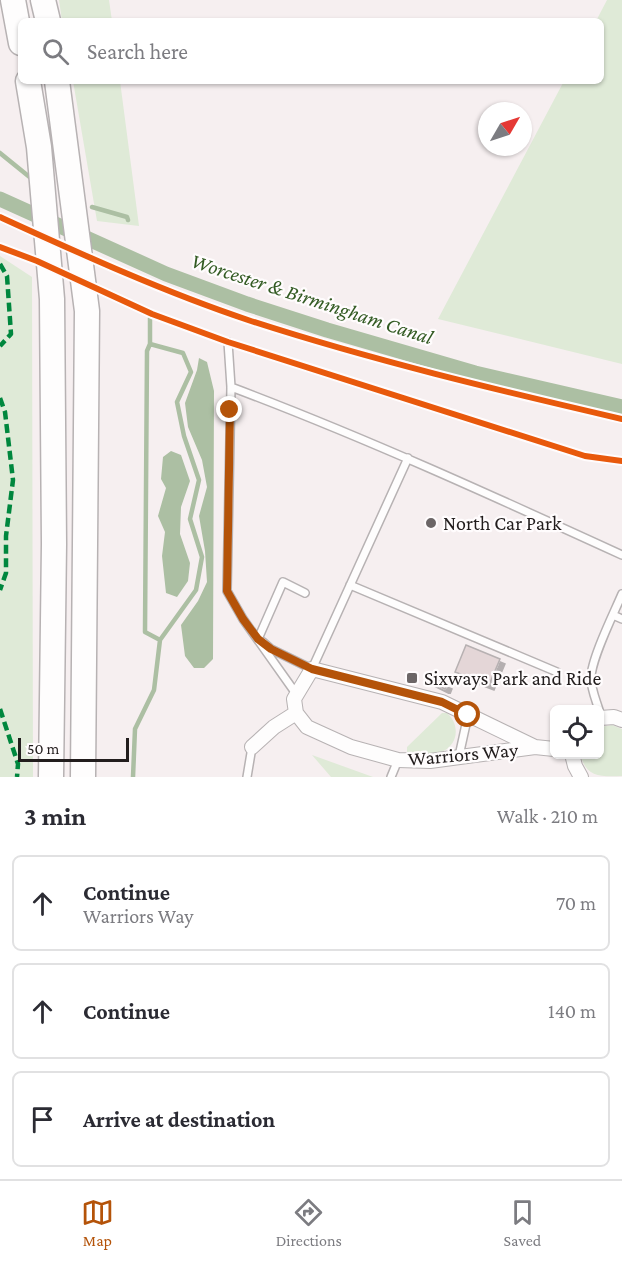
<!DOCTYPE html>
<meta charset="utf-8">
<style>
body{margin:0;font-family:"Crimson Pro",serif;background:#f2f2f3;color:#2b2b33}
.controls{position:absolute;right:18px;bottom:18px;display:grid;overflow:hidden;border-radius:9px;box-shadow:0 2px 4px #0004}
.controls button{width:54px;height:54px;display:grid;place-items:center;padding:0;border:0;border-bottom:2px solid #e1e1e2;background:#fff;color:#2b2b33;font:30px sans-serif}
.compass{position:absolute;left:478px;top:102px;width:54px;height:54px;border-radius:50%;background:#fff;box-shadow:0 2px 4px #0004;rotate:51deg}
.scale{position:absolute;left:18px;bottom:15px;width:111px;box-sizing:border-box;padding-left:6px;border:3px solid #221d1d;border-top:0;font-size:16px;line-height:21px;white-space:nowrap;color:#221d1d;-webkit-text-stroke:4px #fffcfd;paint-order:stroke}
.stop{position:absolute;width:18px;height:18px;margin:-14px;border:4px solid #b45309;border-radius:50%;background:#fff}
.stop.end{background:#b45309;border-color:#fff;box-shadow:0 2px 6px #0008}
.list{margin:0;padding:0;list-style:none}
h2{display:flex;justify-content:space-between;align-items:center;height:78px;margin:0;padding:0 24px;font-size:26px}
h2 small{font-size:20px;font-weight:400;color:#7c7c81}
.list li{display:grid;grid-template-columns:39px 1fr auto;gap:18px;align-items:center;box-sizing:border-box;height:96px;margin:0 12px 12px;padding:0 12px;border:2px solid #e1e1e2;border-radius:9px}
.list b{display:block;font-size:22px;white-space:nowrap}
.list p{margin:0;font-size:20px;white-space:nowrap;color:#7c7c81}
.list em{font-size:20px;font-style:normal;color:#7c7c81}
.icon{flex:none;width:33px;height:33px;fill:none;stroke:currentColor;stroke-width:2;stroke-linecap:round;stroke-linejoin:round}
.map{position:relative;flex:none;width:622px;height:777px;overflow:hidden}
.search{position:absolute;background:#fff;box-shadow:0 2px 4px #0004;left:18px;right:18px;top:18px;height:66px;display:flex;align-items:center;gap:15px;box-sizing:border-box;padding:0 21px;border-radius:9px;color:#7c7c81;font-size:22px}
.sheet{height:402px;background:#fff}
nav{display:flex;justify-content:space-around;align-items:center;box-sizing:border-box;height:84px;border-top:2px solid #e1e1e2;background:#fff;font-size:16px;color:#7c7c81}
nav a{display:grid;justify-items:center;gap:3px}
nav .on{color:#b45309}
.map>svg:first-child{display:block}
.green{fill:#dfead7}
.water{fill:#acbfa3}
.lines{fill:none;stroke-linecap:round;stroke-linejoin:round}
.stream{stroke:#acbfa3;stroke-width:4.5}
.canal{stroke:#acbfa3;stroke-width:15}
.building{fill:#e4d6d7;stroke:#b7b1b2;stroke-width:1.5;filter:url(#shadow)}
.service-casing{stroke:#b7b2b3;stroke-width:10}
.minor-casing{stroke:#b7b2b3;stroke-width:16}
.trunk-casing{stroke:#b7b2b3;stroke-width:27}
.service{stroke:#fefdfd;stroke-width:7}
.minor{stroke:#fefdfd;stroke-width:14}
.trunk{stroke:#fefdfd;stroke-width:24}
.quiet{stroke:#00873e;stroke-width:4.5;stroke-dasharray:9 4.5;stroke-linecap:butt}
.cycleway-casing{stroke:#fffcfd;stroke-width:10}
.cycleway{stroke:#e8590c;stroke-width:6}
.route{stroke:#b45309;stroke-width:8}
.poi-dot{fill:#6c6667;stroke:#fffcfd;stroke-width:2}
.labels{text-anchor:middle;stroke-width:4.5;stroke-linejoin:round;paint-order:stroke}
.poi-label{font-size:20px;fill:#221d1d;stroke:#fffcfd;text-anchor:start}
.street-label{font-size:20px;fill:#221d1d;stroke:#fffcfd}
.water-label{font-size:21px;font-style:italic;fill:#335b23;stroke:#fffcfd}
</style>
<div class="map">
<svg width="622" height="777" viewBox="0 0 622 777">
<defs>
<filter id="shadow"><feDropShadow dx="5" dy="5" stdDeviation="0" flood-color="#0004"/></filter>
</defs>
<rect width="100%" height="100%" fill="#f6eff0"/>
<path class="green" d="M59 0H109L112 21H62Z
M607 0H622V364L438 319 564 81H601V21H596Z
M73 81H120L139 226 97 221Z
M0 256 32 277 33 777H0Z
M442 713H447C460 724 459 745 441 752 432 755 417 753 407 753V747Z
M612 725 622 729V776C601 777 585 777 581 755L600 754V727Z
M312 755 373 777H331Z"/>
<path class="water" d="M199 358 207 362 214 391 213 659 204 668H194L185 656 181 625 198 601 207 582 205 551 199 516 207 487 202 460 188 427 185 403 197 370Z
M171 451 181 455 190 481 181 507 180 534 190 563 188 581 177 597 166 593 162 556 165 532 158 516 166 488 161 479 163 457Z"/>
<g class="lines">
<path class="stream" d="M0 153 32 179
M92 207 127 217 128 220
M150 344 147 351 145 632 160 640
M133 777 135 729 154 690 160 640 196 590 202 557 190 519 199 480 184 436 177 402 191 372 183 353 150 344V318"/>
<path class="canal" d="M0 199 166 274 247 304 327 330 475 373 622 407"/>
</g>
<path class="building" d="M466 645 500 659 489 685 455 672Z
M427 676 447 684 445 689 425 679Z"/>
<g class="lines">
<g class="service-casing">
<path id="service" d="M228 342 231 387 227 591 243 619 297 695
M231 387C364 437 493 496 622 555
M350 585 557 672
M613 615 622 619
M258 639 283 582 305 593
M263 642 271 649 312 669 408 458
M599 710C596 700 591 689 591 678 591 659 614 613 622 594
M459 756 468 715
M247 777 252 747
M391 777 398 760"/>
</g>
<g class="minor-casing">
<path id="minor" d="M600 718 614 717 622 720
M252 747 274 727 296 713
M535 747 442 702 312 669 294 699 296 713 307 727 351 747 398 760 430 761 535 747 554 749
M572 754 575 766 581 777"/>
</g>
<g class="trunk-casing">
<path id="trunk" d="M13 0 21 43
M43 0 48 21
M28 81 39 147 52 299 54 544 51 777
M57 81 87 311 83 777"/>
</g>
<use href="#service" class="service"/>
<use href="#minor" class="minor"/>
<use href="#trunk" class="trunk"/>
<path class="quiet" d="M0 264 7 276 11 334 0 346
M0 398 5 412 13 480 6 536V573L0 590
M0 709 18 764 17 777"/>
<g class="cycleway-casing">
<path id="cycleway" d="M0 217C81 254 164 292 248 320 371 360 497 390 622 419
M0 247 37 261 152 314 228 342 585 456 622 461"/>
</g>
<use href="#cycleway" class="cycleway"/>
</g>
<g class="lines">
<path class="route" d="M230 410 227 591 243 619 258 639 271 649 312 669 442 702 468 715"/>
</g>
<g class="poi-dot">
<circle cx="431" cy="523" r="6"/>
<rect x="406" y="672" width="12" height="12" rx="3"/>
</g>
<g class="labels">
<g class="poi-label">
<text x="443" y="530">North Car Park</text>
<text x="424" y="685">Sixways Park and Ride</text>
</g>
<g class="street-label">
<text transform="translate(463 754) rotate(-5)" y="7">Warriors Way</text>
</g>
<g class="water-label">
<text transform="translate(312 299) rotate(18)" y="7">Worcester &amp; Birmingham Canal</text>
</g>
</g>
</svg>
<div class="controls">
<button><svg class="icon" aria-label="locate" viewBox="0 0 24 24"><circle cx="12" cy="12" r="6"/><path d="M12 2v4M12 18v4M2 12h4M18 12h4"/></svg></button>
</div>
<svg class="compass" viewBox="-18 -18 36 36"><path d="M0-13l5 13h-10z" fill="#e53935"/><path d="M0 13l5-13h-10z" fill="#7c7c81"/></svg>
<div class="scale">50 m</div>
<div class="stop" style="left:468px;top:715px"></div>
<div class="stop end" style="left:230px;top:410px"></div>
<div class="search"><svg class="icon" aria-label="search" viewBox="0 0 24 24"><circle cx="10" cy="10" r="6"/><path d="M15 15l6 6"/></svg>Search here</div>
</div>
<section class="sheet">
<h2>3 min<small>Walk · 210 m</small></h2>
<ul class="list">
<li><svg class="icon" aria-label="ahead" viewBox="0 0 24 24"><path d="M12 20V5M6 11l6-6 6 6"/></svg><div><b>Continue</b><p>Warriors Way</p></div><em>70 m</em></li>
<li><svg class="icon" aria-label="ahead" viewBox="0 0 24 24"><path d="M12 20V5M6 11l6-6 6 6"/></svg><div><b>Continue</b></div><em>140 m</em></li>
<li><svg class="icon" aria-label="arrive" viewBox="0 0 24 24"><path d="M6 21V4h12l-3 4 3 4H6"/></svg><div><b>Arrive at destination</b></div></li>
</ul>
</section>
<nav>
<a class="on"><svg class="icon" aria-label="map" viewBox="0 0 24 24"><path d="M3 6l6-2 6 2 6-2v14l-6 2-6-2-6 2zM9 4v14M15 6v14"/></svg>Map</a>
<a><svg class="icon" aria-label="directions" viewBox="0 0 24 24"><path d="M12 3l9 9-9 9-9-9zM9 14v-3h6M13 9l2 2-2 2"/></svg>Directions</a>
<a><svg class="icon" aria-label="saved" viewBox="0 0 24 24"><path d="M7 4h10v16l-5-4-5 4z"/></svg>Saved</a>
</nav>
